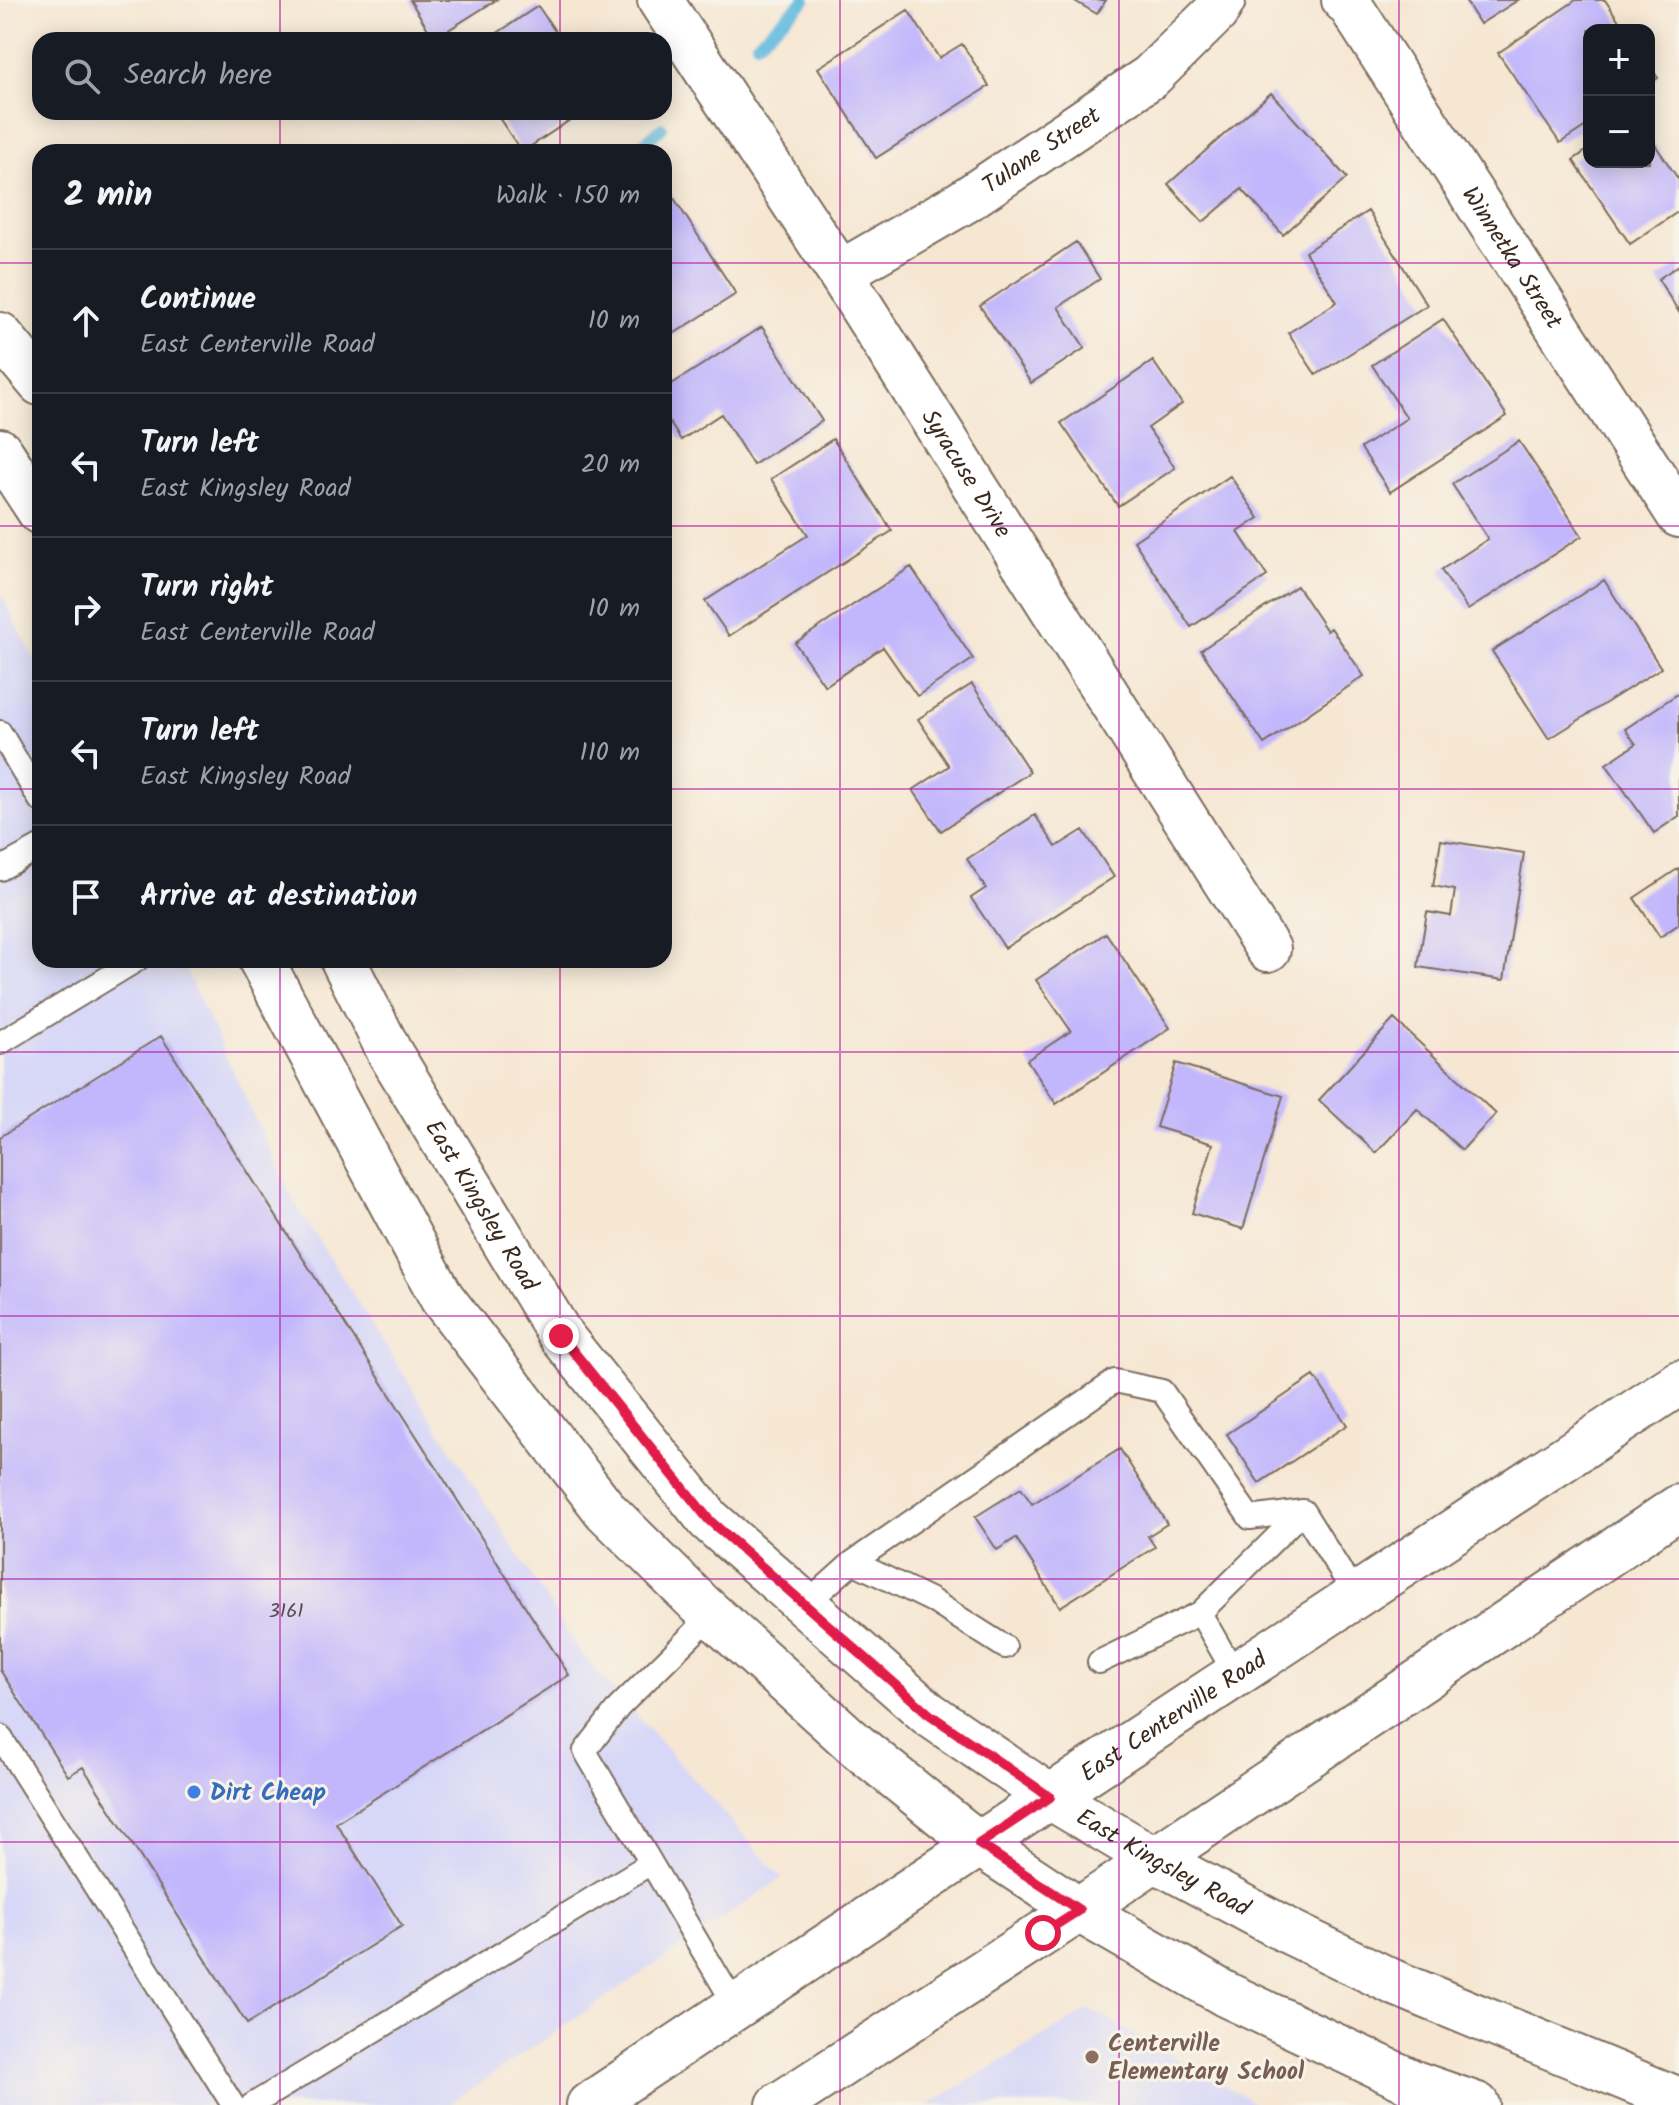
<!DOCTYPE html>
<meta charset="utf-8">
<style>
body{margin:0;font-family:Kalam,sans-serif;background:#242831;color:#f1f3f6}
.controls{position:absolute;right:24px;top:24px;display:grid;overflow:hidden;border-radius:16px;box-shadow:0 4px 20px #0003}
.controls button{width:72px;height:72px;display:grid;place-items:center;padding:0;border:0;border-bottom:2px solid #363941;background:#171b24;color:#f1f3f6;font:40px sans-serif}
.stop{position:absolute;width:24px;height:24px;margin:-18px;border:6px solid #e11d48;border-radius:50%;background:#fff}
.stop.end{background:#e11d48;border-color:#fff;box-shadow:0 2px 8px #0008}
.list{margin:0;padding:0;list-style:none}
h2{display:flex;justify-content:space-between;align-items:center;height:104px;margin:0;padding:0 32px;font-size:34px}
h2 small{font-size:26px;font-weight:400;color:#9ea1a6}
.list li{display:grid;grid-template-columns:52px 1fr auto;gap:24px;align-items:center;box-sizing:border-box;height:144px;padding:0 32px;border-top:2px solid #363941}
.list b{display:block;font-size:30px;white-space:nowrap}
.list p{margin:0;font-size:26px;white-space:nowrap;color:#9ea1a6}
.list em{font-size:26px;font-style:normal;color:#9ea1a6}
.icon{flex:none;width:44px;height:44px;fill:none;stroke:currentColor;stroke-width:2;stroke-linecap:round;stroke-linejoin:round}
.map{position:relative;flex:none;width:1679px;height:2105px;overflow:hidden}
.search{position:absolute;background:#171b24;box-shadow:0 4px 20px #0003;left:32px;top:32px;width:640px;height:88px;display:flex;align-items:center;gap:20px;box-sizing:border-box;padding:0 28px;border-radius:24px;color:#9ea1a6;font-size:30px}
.panel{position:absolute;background:#171b24;box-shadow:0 4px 20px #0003;left:32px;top:144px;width:640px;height:824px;border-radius:24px}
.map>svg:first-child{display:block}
.built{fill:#d7d7f8}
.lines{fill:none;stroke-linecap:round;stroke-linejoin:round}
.stream{stroke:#61b9de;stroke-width:12}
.building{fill:#c2b7fc}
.lane-casing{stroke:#7c6c5d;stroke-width:26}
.street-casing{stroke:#7c6c5d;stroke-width:48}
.secondary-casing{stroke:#7c6c5d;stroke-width:48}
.lane{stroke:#fff;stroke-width:22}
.street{stroke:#fff;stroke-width:44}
.secondary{stroke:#fff;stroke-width:44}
.route{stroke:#e11d48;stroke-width:10}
.grid{fill:none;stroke:#b5179e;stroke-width:2;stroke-opacity:0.55}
.shop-dot{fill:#3f7fe0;stroke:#f7f3e8;stroke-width:3}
.education-dot{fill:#8d6e63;stroke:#f7f3e8;stroke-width:3}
.labels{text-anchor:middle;stroke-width:6;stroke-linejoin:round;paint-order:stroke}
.number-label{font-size:20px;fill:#5d4d56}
.street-label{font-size:24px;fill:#3b2a1e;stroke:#f7f3e8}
.shop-label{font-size:24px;font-weight:bold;fill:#366cbe;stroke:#f7f3e8;text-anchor:start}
.education-label{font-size:24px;font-weight:bold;fill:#785e54;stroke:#f7f3e8;text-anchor:start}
</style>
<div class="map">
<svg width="1679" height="2105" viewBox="0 0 1679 2105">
<rect width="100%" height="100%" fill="#f7f3e8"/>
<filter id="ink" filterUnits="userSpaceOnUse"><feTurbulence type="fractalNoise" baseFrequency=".0125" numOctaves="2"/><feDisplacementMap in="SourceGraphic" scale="16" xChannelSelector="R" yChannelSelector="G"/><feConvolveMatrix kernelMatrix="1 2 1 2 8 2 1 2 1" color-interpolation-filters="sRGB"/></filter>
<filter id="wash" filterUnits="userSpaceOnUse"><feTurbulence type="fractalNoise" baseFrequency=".006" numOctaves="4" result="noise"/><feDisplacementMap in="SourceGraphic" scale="32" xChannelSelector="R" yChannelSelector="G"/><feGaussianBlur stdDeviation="1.8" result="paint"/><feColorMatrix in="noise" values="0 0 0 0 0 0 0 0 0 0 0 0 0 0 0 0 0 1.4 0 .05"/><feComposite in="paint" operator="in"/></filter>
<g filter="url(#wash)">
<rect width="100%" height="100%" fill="#f6e7d3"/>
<path class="built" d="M0 593 40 669V960H181L293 1200 580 1652 782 1878 448 2105H0Z
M1090 2009 1259 2105H927Z"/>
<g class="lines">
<path class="stream" d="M757 43 805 0
M632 152 662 128"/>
</g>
<g id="blocks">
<path class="building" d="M410 0H496L434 39Z
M1073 0H1106L1097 14Z
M1465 0H1518L1480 24Z
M1576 0H1605L1625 30H1589V124L1560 143 1498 53Z
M538 6 561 40H487Z
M908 10 939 58 962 44 989 86 876 158 818 68Z
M1649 65 1658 78 1649 84Z
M1271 93 1347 178 1283 235 1242 189 1203 222 1168 184Z
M495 112H582L522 152Z
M1649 136 1679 180V211L1630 244 1573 160 1589 149V162H1649Z
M668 189 736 294 664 340V192Z
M1368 211 1427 305 1316 375 1288 333 1337 302 1305 252Z
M1076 242 1100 279 1058 307 1085 348 1031 383 980 306Z
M1679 265V312L1658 279Z
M1443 319 1507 416 1390 492 1361 448 1407 418 1372 365Z
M762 327 822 421 753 465 721 414 681 440 664 414V389Z
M1153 361 1182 404 1148 428 1175 468 1118 506 1061 423Z
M833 439 892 531 729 636 705 601 808 535 771 479Z
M1519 441 1582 536 1468 610 1441 570 1488 539 1452 484Z
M1230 476 1259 518 1238 532 1267 576 1191 627 1134 541Z
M911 567 973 659 917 696 883 647 825 686 795 643Z
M1604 580 1661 668 1549 739 1492 651Z
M1297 586 1327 631 1331 628 1364 676 1264 744 1201 650Z
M972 684 1030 772 941 831 913 790 949 766 918 719Z
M1679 693V816L1654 833 1606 764 1636 744 1625 729Z
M1035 815 1056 847 1083 830 1114 877 1005 948 971 898 986 888 967 859Z
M1441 840 1524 853 1504 980 1418 967 1427 912 1451 916 1455 890 1433 886Z
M1679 868V924L1660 937 1634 898Z
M1106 933 1170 1028 1056 1104 1027 1060 1071 1031 1036 980Z
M1394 1019 1496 1114 1462 1150 1417 1109 1376 1153 1319 1100Z
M161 1036 569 1675 336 1823 402 1926 247 2024 83 1767 68 1776 0 1670V1137Z
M1176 1063 1283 1096 1243 1229 1192 1213 1213 1144 1156 1127Z
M1314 1376 1347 1425 1259 1483 1227 1434Z
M1120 1449 1167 1524 1148 1536 1155 1547 1060 1607 1016 1538 997 1550 975 1517 1021 1488 1032 1504Z"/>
</g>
</g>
<g filter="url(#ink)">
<use href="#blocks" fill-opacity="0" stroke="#7c6c5d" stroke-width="2"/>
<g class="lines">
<g class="lane-casing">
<path id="lane" d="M0 732 40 800
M0 869 40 847
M0 1043 137 960
M853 1562 1115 1381 1162 1391 1250 1518 1303 1511
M805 1605 853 1562 931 1600 1005 1647
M1200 1613 1235 1674
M712 1615 619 1707 585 1751 736 2007
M1099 1662 1200 1613 1303 1511 1356 1596
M0 1736 233 2105
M252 2105 651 1863"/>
</g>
<g class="street-casing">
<g id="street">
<path id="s1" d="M660 0 840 273 1268 949"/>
<path id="s2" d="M1344 0 1349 4 1679 515"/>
<path id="s3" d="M840 273 963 202 1150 77 1216 12 1223 0"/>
</g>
</g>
<g class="secondary-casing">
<g id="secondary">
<path d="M0 335 40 383"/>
<path d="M0 451 40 512"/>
<path d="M261 960 442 1298 606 1511 700 1604 857 1746 946 1818 979 1844 1079 1910 1225 1994 1414 2083 1477 2105"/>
<path id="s4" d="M343 960 390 1053 561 1336 709 1520 929 1714 1050 1797 1154 1859 1290 1932 1393 1982 1679 2100"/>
<path id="s5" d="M589 2105 1050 1797 1679 1383"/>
<path d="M779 2105 1079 1910 1679 1507"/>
</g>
</g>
<use href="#lane" class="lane"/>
<use href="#street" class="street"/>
<use href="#secondary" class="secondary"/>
</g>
</g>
<g class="lines" filter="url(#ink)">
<path class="route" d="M561 1336 709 1520 929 1714 1050 1797 979 1844 1079 1910 1043 1933"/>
</g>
<path class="grid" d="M280 0V40M560 0V40M840 0V2105M1119 0V2105M1399 0V2105M280 112V152M560 112V152M0 263H40M664 263H1679M0 526H40M664 526H1679M0 789H40M664 789H1679M280 960V2105M560 960V2105M0 1052H1679M0 1316H1679M0 1579H1679M0 1842H1679"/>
<circle class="shop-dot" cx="194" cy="1792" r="8"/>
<circle class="education-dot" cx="1092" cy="2057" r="8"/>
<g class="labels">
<g class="number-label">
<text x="286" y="1617">3161</text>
</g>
<g class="street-label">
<text dy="8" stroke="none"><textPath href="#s3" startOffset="236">Tulane Street</textPath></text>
<text dy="8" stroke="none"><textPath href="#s2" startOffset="308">Winnetka Street</textPath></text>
<text dy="8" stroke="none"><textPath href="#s1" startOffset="564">Syracuse Drive</textPath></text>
<text dy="8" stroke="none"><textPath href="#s4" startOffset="282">East Kingsley Road</textPath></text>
<text dy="8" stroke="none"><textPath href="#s5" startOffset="702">East Centerville Road</textPath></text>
<text dy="8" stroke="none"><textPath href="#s4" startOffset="1242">East Kingsley Road</textPath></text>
</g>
<g class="shop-label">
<text x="210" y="1800">Dirt Cheap</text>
</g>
<g class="education-label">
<text x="1108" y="2051">Centerville<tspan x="1108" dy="28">Elementary School</tspan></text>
</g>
</g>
</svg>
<div class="controls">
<button>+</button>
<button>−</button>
</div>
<div class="stop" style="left:1043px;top:1933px"></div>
<div class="stop end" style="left:561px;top:1336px"></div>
<div class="search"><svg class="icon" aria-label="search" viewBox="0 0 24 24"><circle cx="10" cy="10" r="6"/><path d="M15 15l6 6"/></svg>Search here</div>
<section class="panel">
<h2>2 min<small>Walk · 150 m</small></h2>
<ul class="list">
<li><svg class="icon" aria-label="ahead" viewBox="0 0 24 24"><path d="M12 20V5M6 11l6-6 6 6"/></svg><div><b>Continue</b><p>East Centerville Road</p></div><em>10 m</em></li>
<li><svg class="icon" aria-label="left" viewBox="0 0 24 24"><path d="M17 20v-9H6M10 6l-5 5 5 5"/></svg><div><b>Turn left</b><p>East Kingsley Road</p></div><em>20 m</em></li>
<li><svg class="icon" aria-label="right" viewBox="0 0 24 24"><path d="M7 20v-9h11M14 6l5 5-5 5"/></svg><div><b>Turn right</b><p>East Centerville Road</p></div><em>10 m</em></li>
<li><svg class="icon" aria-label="left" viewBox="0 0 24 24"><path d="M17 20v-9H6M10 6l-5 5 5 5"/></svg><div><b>Turn left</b><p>East Kingsley Road</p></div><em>110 m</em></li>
<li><svg class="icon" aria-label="arrive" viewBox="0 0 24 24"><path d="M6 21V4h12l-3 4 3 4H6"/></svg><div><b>Arrive at destination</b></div></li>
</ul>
</section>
</div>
